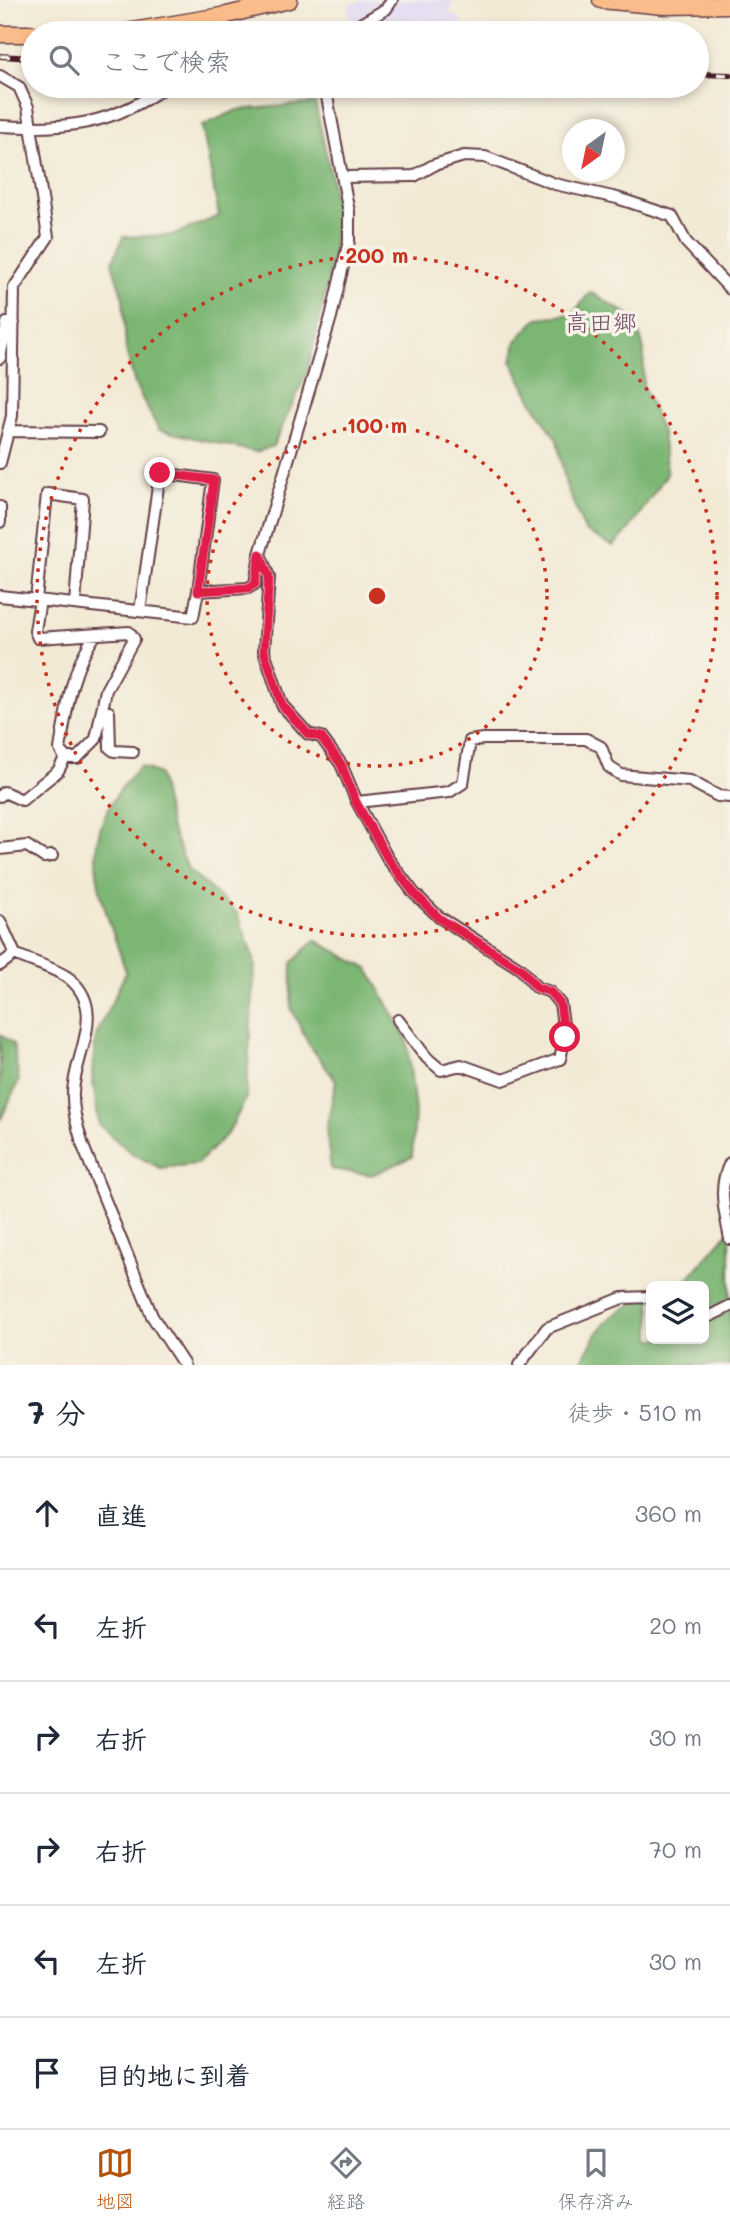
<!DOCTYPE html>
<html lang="ja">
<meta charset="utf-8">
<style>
body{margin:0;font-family:Mali,"Klee One",sans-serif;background:#f6f6f7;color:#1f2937}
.controls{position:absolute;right:21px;bottom:21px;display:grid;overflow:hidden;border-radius:10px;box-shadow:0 4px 10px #0003}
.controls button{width:63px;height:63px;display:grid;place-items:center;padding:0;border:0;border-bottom:2px solid #e0e1e3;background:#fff;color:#1f2937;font:35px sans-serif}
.compass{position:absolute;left:562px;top:119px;width:63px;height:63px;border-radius:50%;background:#fff;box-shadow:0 4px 10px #0003;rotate:213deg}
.stop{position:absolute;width:21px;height:21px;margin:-16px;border:5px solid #e11d48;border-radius:50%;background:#fff}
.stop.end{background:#e11d48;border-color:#fff;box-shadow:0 2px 7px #0008}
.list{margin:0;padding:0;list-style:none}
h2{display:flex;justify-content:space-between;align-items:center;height:91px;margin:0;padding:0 28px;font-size:30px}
h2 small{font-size:23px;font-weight:400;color:#747a83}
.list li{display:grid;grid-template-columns:46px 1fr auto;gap:21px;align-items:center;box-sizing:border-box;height:112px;padding:0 28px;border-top:2px solid #e0e1e3}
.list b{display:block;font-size:26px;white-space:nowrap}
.list em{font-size:23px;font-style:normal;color:#747a83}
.icon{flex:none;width:38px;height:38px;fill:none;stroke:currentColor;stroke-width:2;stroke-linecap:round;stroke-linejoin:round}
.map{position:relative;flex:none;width:730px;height:1365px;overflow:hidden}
.search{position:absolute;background:#fff;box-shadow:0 4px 10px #0003;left:21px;right:21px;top:21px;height:77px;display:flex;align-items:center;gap:18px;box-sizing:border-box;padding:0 24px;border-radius:38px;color:#747a83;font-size:26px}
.sheet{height:763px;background:#fff}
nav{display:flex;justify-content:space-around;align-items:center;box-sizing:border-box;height:98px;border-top:2px solid #e0e1e3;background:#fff;font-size:19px;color:#747a83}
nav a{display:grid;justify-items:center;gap:4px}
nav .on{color:#b45309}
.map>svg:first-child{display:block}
.built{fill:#dfd5f5}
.forest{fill:#7cb673;stroke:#636a4f;stroke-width:2}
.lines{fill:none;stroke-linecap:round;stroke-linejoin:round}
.street-casing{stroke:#633d44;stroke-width:14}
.primary-casing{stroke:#633d44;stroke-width:19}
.street{stroke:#fff;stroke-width:10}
.primary{stroke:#f9bc8a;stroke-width:16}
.rail-casing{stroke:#4a1f2b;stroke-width:6}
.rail{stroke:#f7f3e8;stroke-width:3.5;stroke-dasharray:10;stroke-linecap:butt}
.route{stroke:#e11d48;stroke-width:9}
.ring{fill:none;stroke:#c8321e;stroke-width:3.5;stroke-dasharray:3.5 7}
.labels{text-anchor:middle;stroke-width:7;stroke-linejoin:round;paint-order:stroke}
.quarter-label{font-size:24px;fill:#754b6c;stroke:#f7f3e8}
.centre{fill:#c8321e;stroke:#f7f3e8;stroke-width:3.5}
.ring-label{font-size:21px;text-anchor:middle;font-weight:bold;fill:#c8321e;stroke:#f7f3e8;stroke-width:7;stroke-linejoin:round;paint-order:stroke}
</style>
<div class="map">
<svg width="730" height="1365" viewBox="0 0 730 1365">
<rect width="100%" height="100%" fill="#f7f3e8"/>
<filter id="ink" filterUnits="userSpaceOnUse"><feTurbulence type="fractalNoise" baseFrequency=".0143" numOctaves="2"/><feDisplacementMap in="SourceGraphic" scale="14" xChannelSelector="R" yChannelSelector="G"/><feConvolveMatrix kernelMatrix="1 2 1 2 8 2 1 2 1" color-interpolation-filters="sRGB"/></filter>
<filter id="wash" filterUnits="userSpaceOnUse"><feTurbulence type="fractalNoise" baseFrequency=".00686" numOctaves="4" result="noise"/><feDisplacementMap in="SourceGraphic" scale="28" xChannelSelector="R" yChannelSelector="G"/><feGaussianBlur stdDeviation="1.57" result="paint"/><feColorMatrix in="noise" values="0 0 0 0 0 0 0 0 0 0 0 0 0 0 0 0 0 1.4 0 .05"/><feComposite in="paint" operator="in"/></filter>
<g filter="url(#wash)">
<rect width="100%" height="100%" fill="#f3ead5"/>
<path class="built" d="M364 0H453L450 13 462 19 459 33H333L330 30 328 21 351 20 348 5Z"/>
<path class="forest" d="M315 103 331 175 337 223 332 264 307 373 273 446 256 452 159 430 135 385 126 349 123 298 112 263 123 237 174 235 219 216 202 126 237 110Z
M590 292 636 319 644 351 643 386 662 432 667 474 627 532 613 546 585 531 566 485 557 440 532 401 512 362 516 341 538 318 573 314Z
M140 766 159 774 170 826 188 869 237 913 255 962 246 1099 228 1133 197 1164 160 1168 131 1153 99 1125 92 1074 96 1036 126 972C99 887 69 841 140 766Z
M315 940 368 969 407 1039 415 1112 412 1157 372 1175 331 1169 326 1130 336 1081 308 1043 291 1008 292 963Z
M0 1034 13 1044 19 1080 0 1121Z
M730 1230V1365H580C599 1324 610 1313 651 1295V1339H704V1286H673L687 1280Z"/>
</g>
<g filter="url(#ink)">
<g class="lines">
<g class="street-casing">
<path id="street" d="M217 33 227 15
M345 33 386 9 392 0
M0 76 19 87 28 107 48 237 14 288 12 416 0 463
M0 126C65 130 113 125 166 86
M343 177 414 176 434 165 464 156 485 157 555 184 617 198 672 216 686 242 730 289
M0 358 7 323H14
M8 431 99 432
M0 507V522
M260 554 269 577 264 651 282 705 308 734 321 737 341 764 357 802 388 859 414 893 439 917 521 969 536 987 550 992 560 1004 565 1037 560 1059 503 1080 461 1065 441 1070 427 1058 398 1020
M0 596 193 617 198 591 248 588 255 584 260 554 331 317 349 241V212L325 86
M36 600 47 494 83 499 75 604
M40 600 35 631 38 638 129 632 134 639 106 690 96 739 77 758H65L60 749C67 707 71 669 96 634
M140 611 160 473 213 480 198 591
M109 712 110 748 114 751 133 752
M0 796 4 792 22 800 58 771 65 758
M357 802 449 792 463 783 470 741 483 739H586L601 747 609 767 621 775 690 781 718 796 730 797
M0 849 27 846 44 857 52 856
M0 921 15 954C31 962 56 968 70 979 107 1011 75 1053 73 1092 72 1110 78 1128 83 1146L152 1316 184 1365
M0 965 15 954
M730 1163C717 1188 725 1212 730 1239
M704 1315 710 1316 730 1306
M519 1365 547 1328 622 1298 651 1297"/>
</g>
<g class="primary-casing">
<path id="primary" d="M601 0 664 6 730 5
M120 33 227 15 289 0
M0 34H33"/>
</g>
<use href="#street" class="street"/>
<use href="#primary" class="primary"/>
<g class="rail-casing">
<path id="rail" d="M0 56 33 58
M697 74 730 75"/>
</g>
<use href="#rail" class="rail"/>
</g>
</g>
<g class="lines" filter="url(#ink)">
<path class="route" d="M160 473 214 480 198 591 248 588 255 584 260 554 269 577 264 651 282 705 308 734 321 737 341 764 356 802 388 859 414 893 439 918 521 969 536 987 550 992 560 1004 565 1037"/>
</g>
<g class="ring">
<circle cx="377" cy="596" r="170"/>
<circle cx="377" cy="596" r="340"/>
</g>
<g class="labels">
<g class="quarter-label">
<text x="601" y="331">高田郷</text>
</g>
</g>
<circle cx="377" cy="596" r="10" class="centre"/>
<g class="ring-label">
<text x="377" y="263">200 m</text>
<text x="377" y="433">100 m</text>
</g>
</svg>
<div class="controls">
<button><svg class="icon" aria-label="layers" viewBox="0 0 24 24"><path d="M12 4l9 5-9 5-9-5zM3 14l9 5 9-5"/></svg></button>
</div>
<svg class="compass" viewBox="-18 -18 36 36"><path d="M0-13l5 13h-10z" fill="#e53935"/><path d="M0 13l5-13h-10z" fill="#747a83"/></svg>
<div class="stop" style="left:565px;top:1037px"></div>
<div class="stop end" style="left:160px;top:473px"></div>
<div class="search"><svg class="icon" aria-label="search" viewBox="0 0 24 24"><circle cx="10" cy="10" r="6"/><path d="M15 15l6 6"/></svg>ここで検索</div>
</div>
<section class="sheet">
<h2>7 分<small>徒歩 · 510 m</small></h2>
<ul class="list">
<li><svg class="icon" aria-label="ahead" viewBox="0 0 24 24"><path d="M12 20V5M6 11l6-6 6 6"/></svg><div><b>直進</b></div><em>360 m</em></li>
<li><svg class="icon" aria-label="left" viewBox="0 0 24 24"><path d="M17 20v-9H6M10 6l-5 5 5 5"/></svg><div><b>左折</b></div><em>20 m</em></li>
<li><svg class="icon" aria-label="right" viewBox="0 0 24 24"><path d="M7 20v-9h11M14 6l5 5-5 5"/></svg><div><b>右折</b></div><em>30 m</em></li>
<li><svg class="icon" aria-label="right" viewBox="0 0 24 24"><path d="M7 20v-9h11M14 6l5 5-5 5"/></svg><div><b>右折</b></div><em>70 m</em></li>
<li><svg class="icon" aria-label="left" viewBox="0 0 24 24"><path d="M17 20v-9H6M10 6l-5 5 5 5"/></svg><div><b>左折</b></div><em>30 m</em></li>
<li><svg class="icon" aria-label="arrive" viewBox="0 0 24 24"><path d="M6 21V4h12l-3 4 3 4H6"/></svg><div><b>目的地に到着</b></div></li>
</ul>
</section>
<nav>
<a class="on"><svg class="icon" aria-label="map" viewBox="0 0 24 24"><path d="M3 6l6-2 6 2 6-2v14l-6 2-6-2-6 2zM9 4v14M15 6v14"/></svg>地図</a>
<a><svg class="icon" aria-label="directions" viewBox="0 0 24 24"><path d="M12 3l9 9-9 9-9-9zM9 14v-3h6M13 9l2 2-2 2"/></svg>経路</a>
<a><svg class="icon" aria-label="saved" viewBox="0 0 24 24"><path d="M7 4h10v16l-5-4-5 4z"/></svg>保存済み</a>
</nav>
